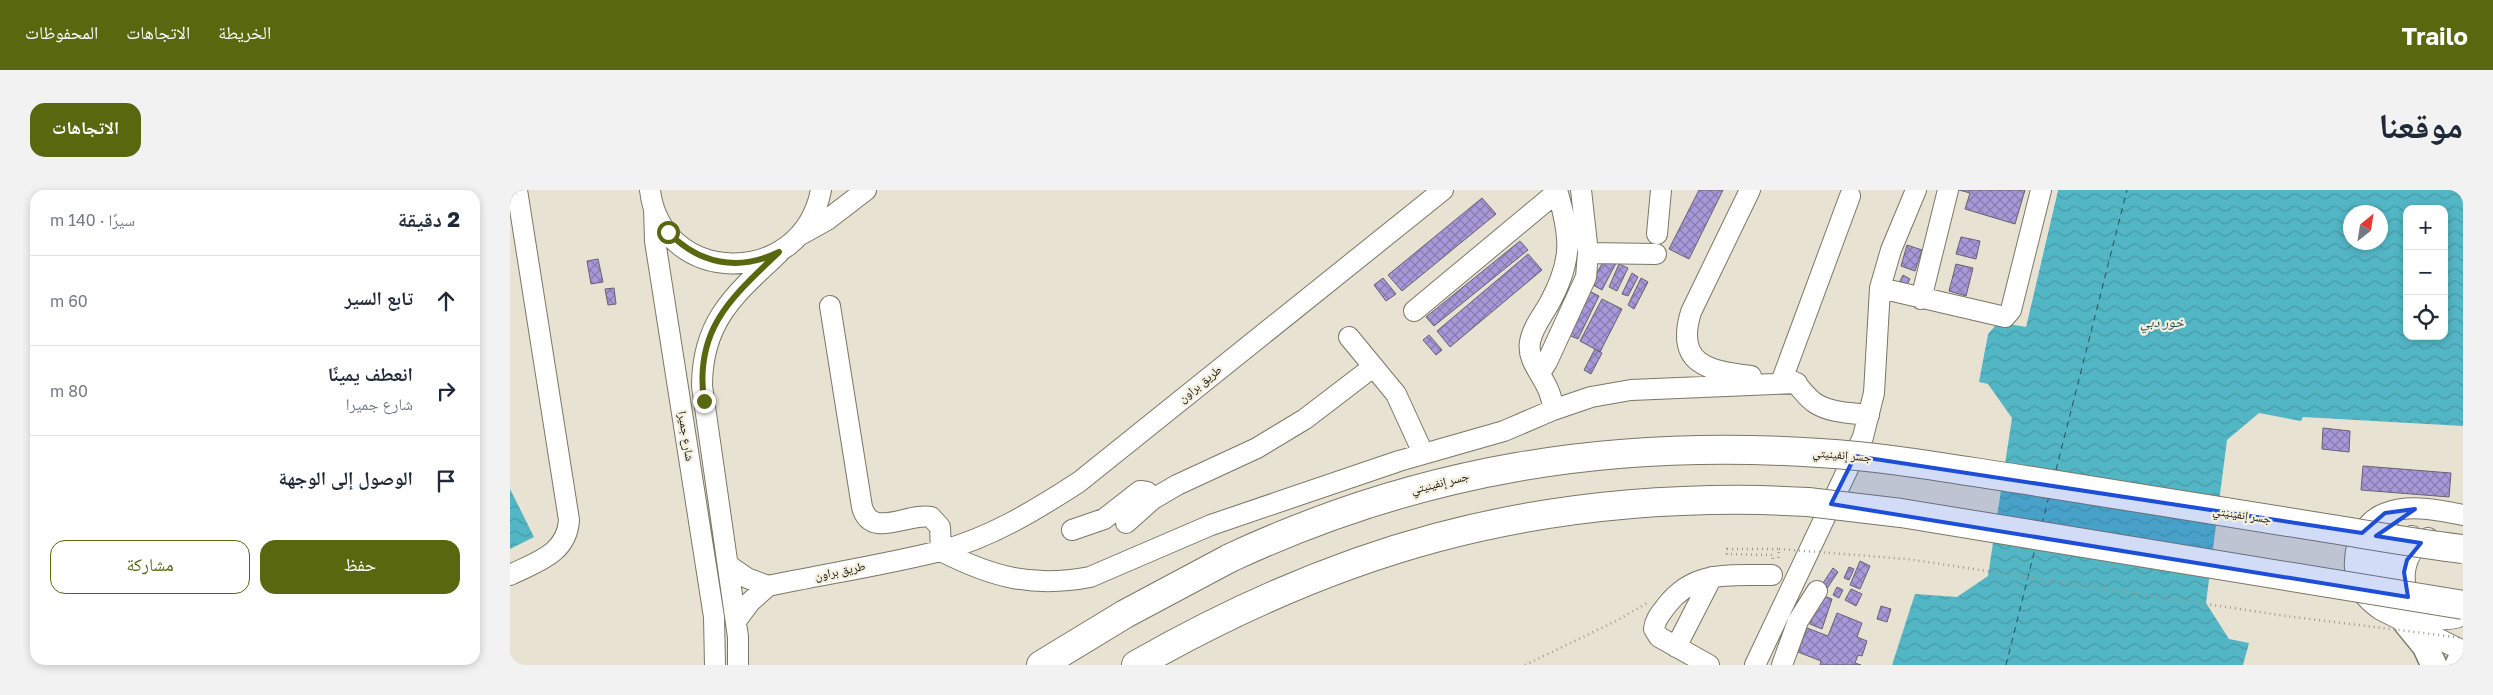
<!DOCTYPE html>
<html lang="ar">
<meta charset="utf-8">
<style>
body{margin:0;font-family:"Golos Text","Noto Naskh Arabic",sans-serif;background:#f2f2f3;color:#1f2937;direction:rtl}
.controls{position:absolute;right:15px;top:15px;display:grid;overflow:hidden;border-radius:10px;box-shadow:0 2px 8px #0003}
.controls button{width:45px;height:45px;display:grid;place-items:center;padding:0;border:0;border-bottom:1px solid #e0e1e3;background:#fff;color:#1f2937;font:25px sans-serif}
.compass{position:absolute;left:1833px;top:15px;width:45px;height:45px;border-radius:50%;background:#fff;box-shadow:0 2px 8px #0003;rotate:30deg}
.stop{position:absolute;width:15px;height:15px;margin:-11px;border:4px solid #59670f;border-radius:50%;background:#fff}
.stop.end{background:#59670f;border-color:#fff;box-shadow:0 1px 5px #0008}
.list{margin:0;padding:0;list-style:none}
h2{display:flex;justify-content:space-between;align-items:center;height:65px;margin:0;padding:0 20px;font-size:21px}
h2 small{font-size:16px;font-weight:400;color:#747a83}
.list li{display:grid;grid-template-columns:32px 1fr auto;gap:15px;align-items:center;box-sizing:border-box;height:90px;padding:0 20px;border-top:1px solid #e0e1e3}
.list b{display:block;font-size:19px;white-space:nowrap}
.list p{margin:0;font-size:16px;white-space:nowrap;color:#747a83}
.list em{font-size:16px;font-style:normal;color:#747a83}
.actions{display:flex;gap:10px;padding:15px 20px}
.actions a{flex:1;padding:11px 0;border:1px solid #59670f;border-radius:15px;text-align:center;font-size:18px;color:#59670f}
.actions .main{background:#59670f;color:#fff}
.icon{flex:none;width:28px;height:28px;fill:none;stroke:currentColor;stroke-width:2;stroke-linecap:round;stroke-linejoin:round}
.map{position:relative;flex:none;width:1953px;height:475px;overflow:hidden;direction:ltr;border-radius:15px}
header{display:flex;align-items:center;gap:30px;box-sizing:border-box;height:70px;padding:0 25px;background:#59670f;color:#fff}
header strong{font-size:24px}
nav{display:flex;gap:28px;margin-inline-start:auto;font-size:18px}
.intro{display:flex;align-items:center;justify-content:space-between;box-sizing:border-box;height:120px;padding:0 30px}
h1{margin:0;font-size:35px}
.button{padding:12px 22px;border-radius:15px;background:#59670f;color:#fff;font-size:18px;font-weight:700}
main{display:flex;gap:30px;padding:0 30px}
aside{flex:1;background:#fff;border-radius:15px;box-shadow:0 2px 8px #0003}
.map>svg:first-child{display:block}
.water{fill:url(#water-waves);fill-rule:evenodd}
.pier{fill:#e7e2d1}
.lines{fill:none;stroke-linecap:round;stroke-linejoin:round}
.ferry{stroke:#255158;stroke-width:1;stroke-dasharray:6 5;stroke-linecap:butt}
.building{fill:url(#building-cross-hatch);stroke:#656271}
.minor-casing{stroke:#7b7767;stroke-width:22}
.major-casing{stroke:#7b7767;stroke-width:28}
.highway-casing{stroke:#7b7767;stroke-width:30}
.path{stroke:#9e9a8c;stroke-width:2.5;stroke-dasharray:1 4;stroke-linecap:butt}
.minor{stroke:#fff;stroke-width:20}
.major{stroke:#fff;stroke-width:25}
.highway{stroke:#fff;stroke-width:28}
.highway-bridge-casing{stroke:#7b7767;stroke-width:30;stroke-linecap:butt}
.path-bridge{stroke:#9e9a8c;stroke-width:2.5;stroke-dasharray:1 4;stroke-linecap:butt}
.highway-bridge{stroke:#fff;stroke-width:28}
.route{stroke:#59670f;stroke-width:6}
.marked{fill:#1d4ed8;fill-opacity:0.2;stroke:#1d4ed8;stroke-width:4;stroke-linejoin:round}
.labels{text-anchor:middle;stroke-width:4.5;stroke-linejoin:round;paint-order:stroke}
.street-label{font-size:12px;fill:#12100a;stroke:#f4efde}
.water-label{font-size:14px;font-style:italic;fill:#255158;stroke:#f4efde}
</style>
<header>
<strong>Trailo</strong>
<nav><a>الخريطة</a><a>الاتجاهات</a><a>المحفوظات</a></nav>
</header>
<div class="intro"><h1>موقعنا</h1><a class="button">الاتجاهات</a></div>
<main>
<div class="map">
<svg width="1953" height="475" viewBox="0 0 1953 475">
<defs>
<pattern id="water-waves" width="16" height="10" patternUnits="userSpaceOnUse" patternTransform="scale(1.25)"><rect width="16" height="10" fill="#53b6c5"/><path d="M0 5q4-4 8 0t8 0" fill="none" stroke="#479ba8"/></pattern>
<pattern id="building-cross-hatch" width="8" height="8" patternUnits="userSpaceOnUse" patternTransform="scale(1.25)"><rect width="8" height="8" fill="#a799d9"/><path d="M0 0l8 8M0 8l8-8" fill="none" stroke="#877bae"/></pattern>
</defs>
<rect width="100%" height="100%" fill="#e7e2d1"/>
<path class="water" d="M1548 0H1953V236L1793 227 1791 231 1749 223 1717 250 1696 413 1719 449 1739 453 1733 475H1382L1405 404 1447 407 1478 386 1502 228 1478 194 1469 192 1478 144 1488 132 1516 136ZM1897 19H1934V146H1897ZM1840 22H1870V52H1840Z
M0 299 24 347 0 359Z"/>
<path class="pier" d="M1545 0H1548L1516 137 1488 132 1478 144 1468 192H1466L1476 143 1486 130 1514 134Z"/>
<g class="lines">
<path class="ferry" d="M1546 280 1617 0
M1532 334 1539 306
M1496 475 1525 359"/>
</g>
<path class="building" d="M1189 0H1213L1179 69 1159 59Z
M1449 0H1515L1505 34 1455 19 1460 3Z
M972 8 986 24 892 101 878 85Z
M1451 47 1470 51 1466 69 1446 64Z
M1010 51 1018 60 924 136 916 127Z
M1397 55 1412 60 1405 81 1391 76Z
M1018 64 1032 80 940 157 927 141Z
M1095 68 1106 73 1092 100 1081 94Z
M88 69 93 92 81 94 77 71Z
M1109 74 1118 78 1107 101 1099 97Z
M1446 74 1463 78 1456 106 1439 101Z
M1122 83 1128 87 1118 106 1112 104Z
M1393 85 1400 89 1395 98 1388 95Z
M873 88 886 104 876 111 864 95Z
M1131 88 1138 92 1124 119 1118 115Z
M104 98 106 114 98 115 95 99Z
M1077 100 1089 106 1068 149 1056 144Z
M1092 109 1112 119 1090 162 1070 151Z
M919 145 932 160 926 165 913 150Z
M1085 159 1092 163 1081 184 1074 180Z
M1813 238 1840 241 1839 262 1812 259Z
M1853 276 1941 283 1939 307 1851 300Z
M1350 371 1360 376 1350 399 1340 395Z
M1339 377 1344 379 1339 390 1334 388Z
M1323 378 1328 382 1316 400 1311 396Z
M1327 397 1333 400 1329 408 1323 405Z
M1341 399 1352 404 1346 416 1335 410Z
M1311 405 1322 409 1312 439 1300 434Z
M1371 416 1381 419 1377 432 1367 429Z
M1327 423 1352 433 1347 447 1357 451 1352 466 1348 465 1345 473 1351 475H1310L1311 471 1288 462 1297 438 1318 446Z"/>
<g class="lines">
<g class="minor-casing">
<path id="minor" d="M140 0C151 96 292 100 311 0
M1240 0 1181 122C1165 174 1198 181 1241 186
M144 18 145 51 204 427 205 475
M292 44 317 30 356 0
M1147 44 1151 0
M1078 63 1146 64
M1370 98 1495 127 1501 120 1531 0
M1411 109 1438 0
M320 116 352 317C361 350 399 322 421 327L430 337 431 361C482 387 522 398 580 387L701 335 889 271 994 241 1043 220 1081 207 1121 200 1287 193
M904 121 1047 2
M839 147 886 204 913 263
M1030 183 1037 172 1076 87 1078 63 1071 0
M1273 187 1340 6
M1275 187C1289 192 1293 205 1305 213 1320 223 1342 223 1359 225
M1043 220C1042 190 1016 176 1020 152 1022 139 1032 126 1039 114 1063 70 1061 48 1047 0
M1953 325C1929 320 1900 314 1876 323 1847 333 1838 372 1850 398 1855 408 1863 414 1871 420L1953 461
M616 333 643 309 667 295 747 258 795 229 863 177
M562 340 594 329 630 301 637 302 643 309
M1902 346C1839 382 1912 446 1953 425
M218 375 237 388 258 396
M0 385C26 372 57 364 59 330L7 0
M1872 411C1857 386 1861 359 1878 337
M1903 415C1889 393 1892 361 1918 348
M226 431 240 412 258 396C315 384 374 375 430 361 480 348 526 320 569 292L933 0
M1166 457 1202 387
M228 475V447L192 196C192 131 225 104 269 63
M1199 475 1149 447 1144 439C1145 429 1151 423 1157 415 1185 379 1221 386 1262 385
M1245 475 1353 247 1364 203 1370 98 1381 60 1406 0
M1272 475 1288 431 1307 401"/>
</g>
<g class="major-casing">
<path id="major" d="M1897 434 1915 456 1924 475
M1948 475 1953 464"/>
</g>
<g class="highway-casing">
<path id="highway" d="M531 475 615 424 720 368
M626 475C829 359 1017 306 1251 310"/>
</g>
<path class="path" d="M1263 369V365L1217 364V359H1269L1268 371
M1015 475 1106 431 1137 413"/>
<use href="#minor" class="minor"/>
<use href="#major" class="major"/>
<use href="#highway" class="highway"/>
<g class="highway-bridge-casing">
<path id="highway-bridge" d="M1251 310 1298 312 1391 323 1953 415
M720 368C911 279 1100 249 1310 263 1379 267 1448 280 1516 290 1610 305 1703 320 1797 335 1849 343 1901 353 1953 359"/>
</g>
<path class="path-bridge" d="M1269 359 1397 369 1776 426 1953 448"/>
<use href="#highway-bridge" class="highway-bridge"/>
</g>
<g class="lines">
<path class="route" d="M158 42C189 74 228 82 269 62 221 108 184 139 194 211"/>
</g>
<path class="marked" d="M1345 266 1852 343 1875 323 1905 319 1866 346 1911 353 1897 370 1894 382 1898 407 1321 314Z"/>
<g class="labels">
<g class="street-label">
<text transform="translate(690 194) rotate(-39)" y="4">طريق براون</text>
<text transform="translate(176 246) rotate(81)" y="4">شارع جميرا</text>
<text transform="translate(1332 265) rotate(5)" y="4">جسر إنفينيتي</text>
<text transform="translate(930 293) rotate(-14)" y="4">جسر إنفينيتي</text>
<text transform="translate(1732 325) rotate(9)" y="4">جسر إنفينيتي</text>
<text transform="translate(330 381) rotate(-12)" y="4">طريق براون</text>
</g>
<g class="water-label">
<text x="1652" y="137">خور دبي</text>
</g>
</g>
</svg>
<div class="controls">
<button>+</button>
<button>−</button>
<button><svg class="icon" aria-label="locate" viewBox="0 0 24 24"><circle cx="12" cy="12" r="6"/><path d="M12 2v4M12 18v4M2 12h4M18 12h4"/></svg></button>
</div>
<svg class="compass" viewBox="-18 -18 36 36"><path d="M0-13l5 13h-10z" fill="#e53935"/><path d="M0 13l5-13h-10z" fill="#747a83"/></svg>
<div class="stop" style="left:158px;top:42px"></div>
<div class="stop end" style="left:194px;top:211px"></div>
</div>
<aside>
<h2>2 دقيقة<small>سيرًا · 140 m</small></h2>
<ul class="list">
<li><svg class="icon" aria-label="ahead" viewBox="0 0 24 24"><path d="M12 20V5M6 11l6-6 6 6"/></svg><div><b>تابع السير</b></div><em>60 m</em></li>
<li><svg class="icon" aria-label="right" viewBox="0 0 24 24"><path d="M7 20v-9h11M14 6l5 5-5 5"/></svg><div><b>انعطف يمينًا</b><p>شارع جميرا</p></div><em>80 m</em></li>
<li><svg class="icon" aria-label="arrive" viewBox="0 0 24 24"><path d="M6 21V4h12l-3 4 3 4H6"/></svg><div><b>الوصول إلى الوجهة</b></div></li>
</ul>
<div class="actions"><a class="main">حفظ</a><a>مشاركة</a></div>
</aside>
</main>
